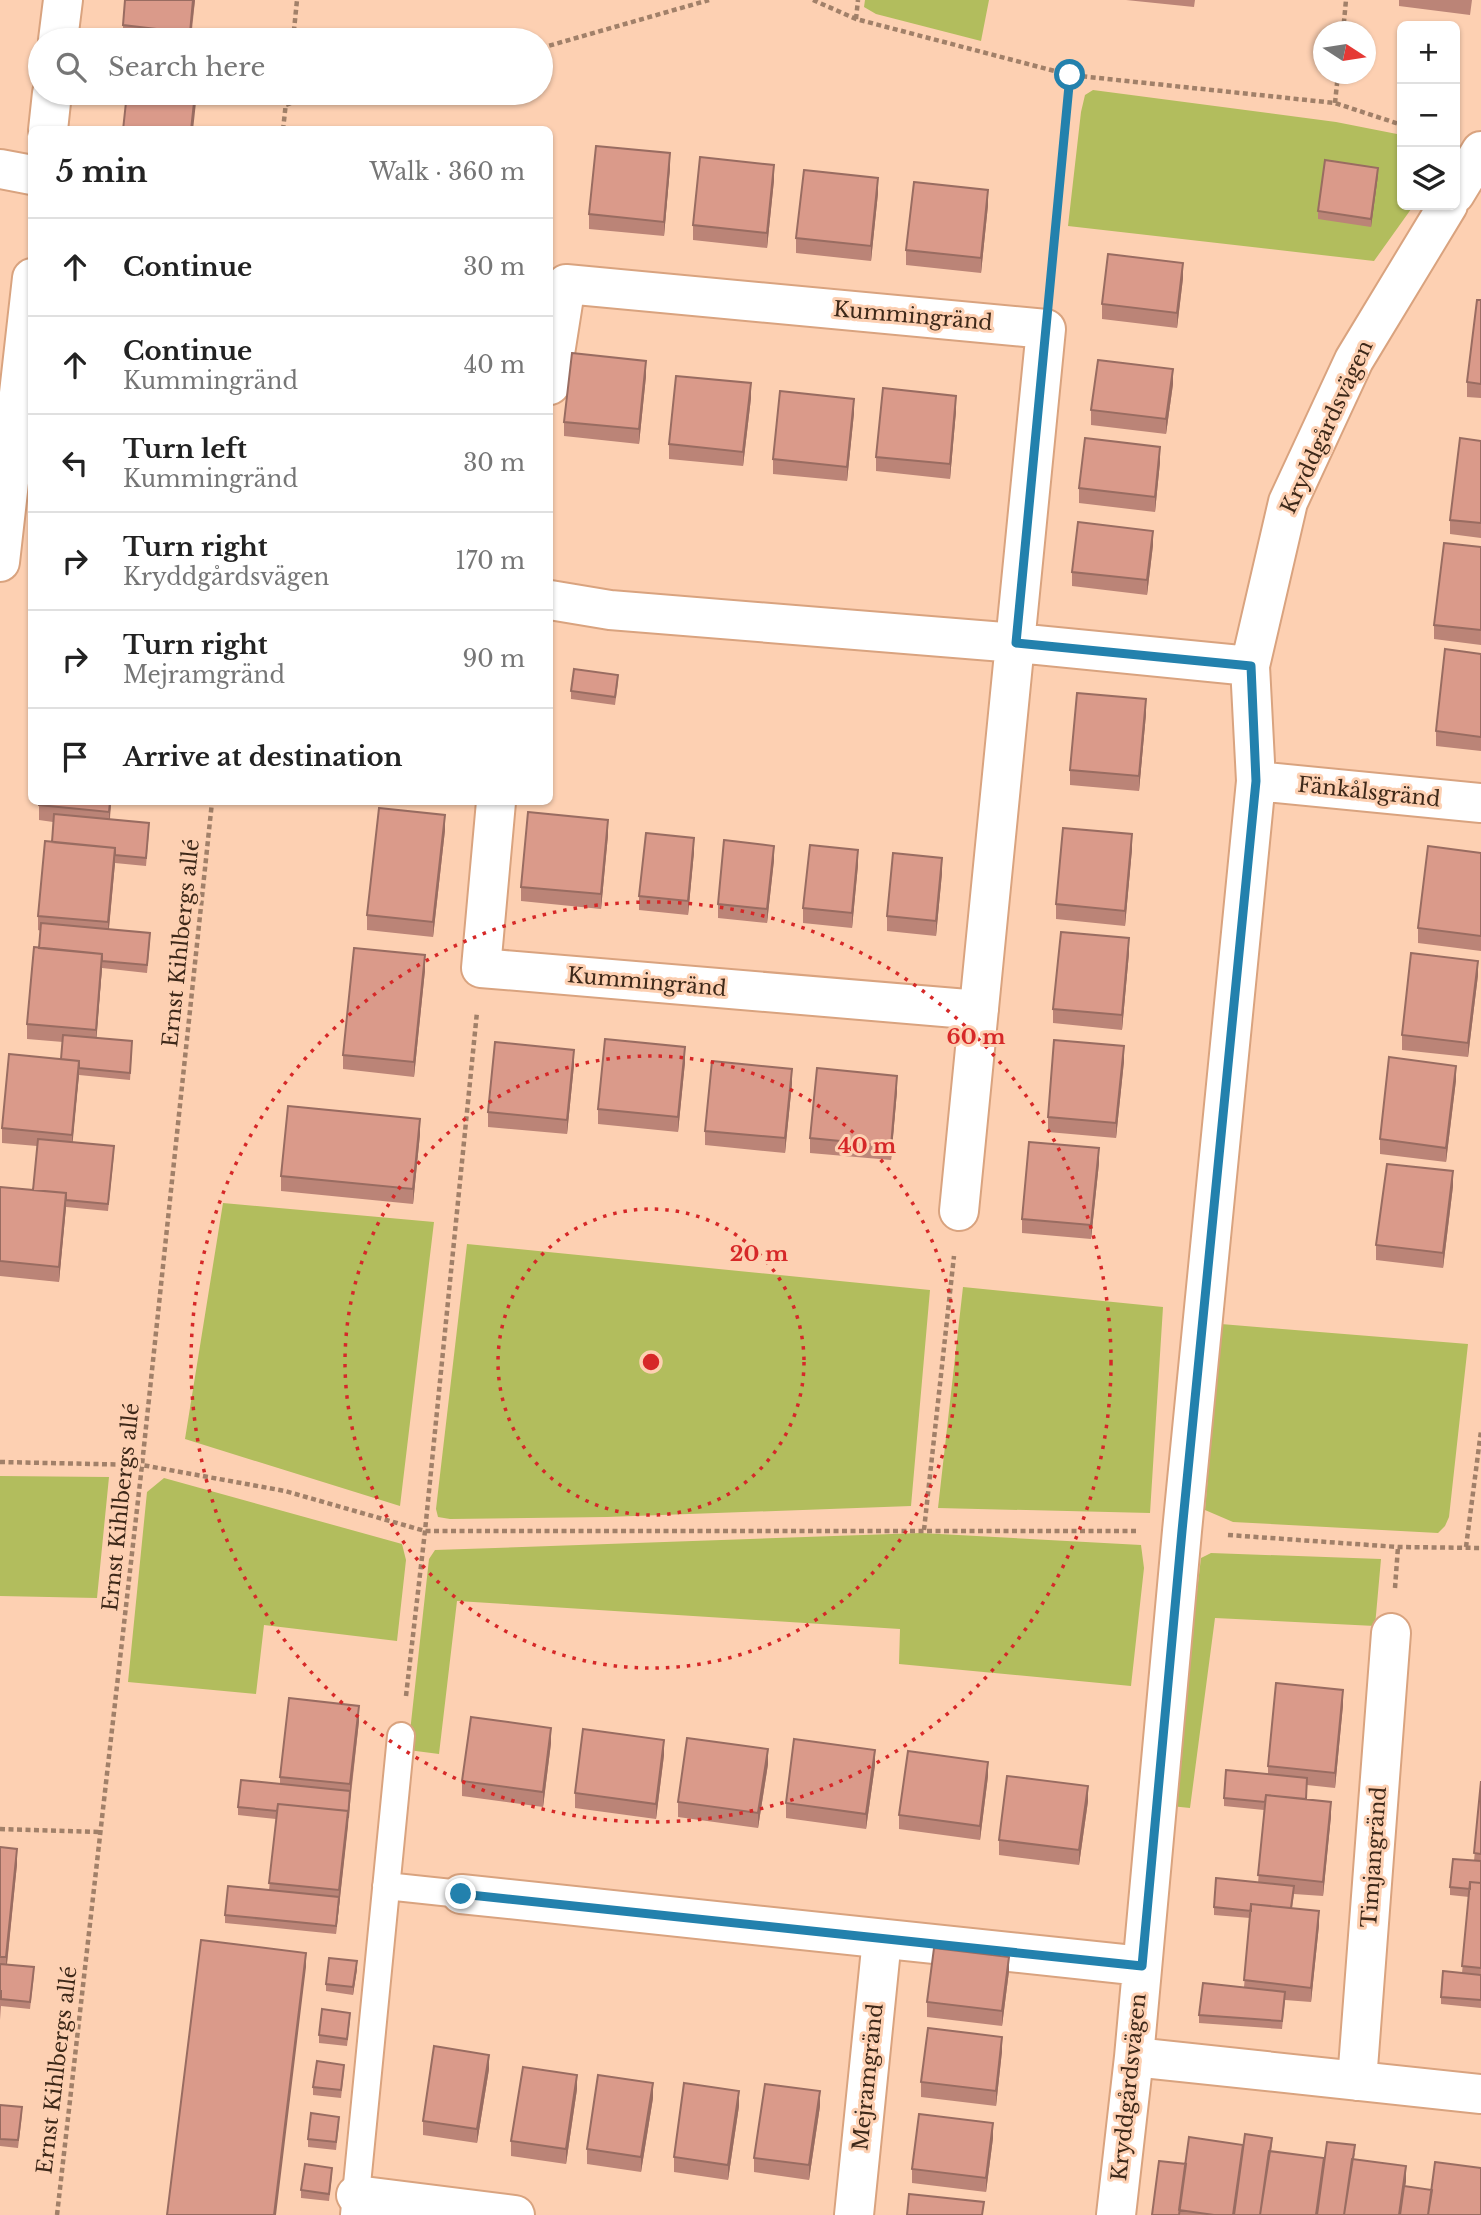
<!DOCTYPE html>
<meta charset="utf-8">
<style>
body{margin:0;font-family:"Libre Baskerville",serif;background:#f2f2f2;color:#222}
.controls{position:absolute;right:21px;top:21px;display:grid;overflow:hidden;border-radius:10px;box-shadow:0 2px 5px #0004}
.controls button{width:63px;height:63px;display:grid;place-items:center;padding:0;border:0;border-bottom:2px solid #e0e0e0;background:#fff;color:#222;font:35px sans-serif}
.compass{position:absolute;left:1313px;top:21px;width:63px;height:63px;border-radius:50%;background:#fff;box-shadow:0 2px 5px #0004;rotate:102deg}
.stop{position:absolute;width:21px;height:21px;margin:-16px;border:5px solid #2381ad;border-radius:50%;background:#fff}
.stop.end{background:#2381ad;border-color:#fff;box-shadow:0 2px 7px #0008}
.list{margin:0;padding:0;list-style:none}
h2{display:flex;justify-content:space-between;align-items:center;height:91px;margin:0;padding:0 28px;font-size:30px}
h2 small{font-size:23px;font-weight:400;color:#767676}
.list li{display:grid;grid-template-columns:46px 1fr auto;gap:21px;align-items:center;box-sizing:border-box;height:98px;padding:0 28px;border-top:2px solid #e0e0e0}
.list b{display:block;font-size:26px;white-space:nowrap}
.list p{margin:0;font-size:23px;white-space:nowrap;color:#767676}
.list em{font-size:23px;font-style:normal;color:#767676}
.icon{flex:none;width:38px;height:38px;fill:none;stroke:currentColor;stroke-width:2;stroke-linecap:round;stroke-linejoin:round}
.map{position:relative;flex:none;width:1481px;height:2215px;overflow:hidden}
.search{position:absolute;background:#fff;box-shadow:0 2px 5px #0004;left:28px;top:28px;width:525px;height:77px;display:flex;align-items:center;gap:18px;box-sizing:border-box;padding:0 24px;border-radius:38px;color:#767676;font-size:26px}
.panel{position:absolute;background:#fff;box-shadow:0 2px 5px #0004;left:28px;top:126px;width:525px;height:679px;border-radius:10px}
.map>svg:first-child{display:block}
.green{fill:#b2bd5d}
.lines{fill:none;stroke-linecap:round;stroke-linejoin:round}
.lane-casing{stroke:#d9a37f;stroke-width:30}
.street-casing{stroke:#d9a37f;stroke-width:42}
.path{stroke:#a18069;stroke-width:4.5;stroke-dasharray:5 3.5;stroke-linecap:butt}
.lane{stroke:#fff;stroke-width:26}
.street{stroke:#fff;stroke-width:38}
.wall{fill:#bb8477}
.shaded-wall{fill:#996c61}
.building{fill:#da9a8a;stroke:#996c61;stroke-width:2}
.route{stroke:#2381ad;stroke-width:9}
.ring{fill:none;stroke:#d62828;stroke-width:3.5;stroke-dasharray:3.5 7}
.labels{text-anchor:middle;stroke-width:6;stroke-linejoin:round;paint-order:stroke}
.street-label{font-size:21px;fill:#3d2819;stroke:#fdd0b2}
.centre{fill:#d62828;stroke:#fdd0b2;stroke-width:3.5}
.ring-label{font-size:21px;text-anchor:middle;font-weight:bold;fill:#d62828;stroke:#fdd0b2;stroke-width:6;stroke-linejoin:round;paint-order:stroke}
</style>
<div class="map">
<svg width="1481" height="2215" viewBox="0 0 1481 2215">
<rect width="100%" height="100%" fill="#fdd0b2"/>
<path class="green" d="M865 0H989L981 41 876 14 864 7Z
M1093 90 1336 122 1402 135V205H1414L1374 261 1068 226 1081 112 1085 95Z
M223 1203 434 1222 400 1506 185 1439Z
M467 1244 930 1290 911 1506 607 1517 450 1519 438 1517 436 1509Z
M963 1287 1163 1307 1150 1513 938 1508Z
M1221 1324 1468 1344 1449 1517 1445 1526 1438 1533 1233 1522 1205 1510Z
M0 1476 109 1477 97 1598 0 1596Z
M164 1478 402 1544 406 1560 397 1641 264 1625 256 1694 128 1682 147 1492Z
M921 1533 1141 1545 1144 1568 1131 1686 899 1664 900 1629 457 1601 439 1754 408 1750 429 1559 435 1550Z
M1211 1553 1381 1559 1375 1626 1215 1618 1190 1808 1171 1806 1201 1558Z"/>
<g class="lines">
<g class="lane-casing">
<path id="lane" d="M386 1886 461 1894
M354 2215 401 1736"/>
</g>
<g class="street-casing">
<path id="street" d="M58 40 63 0
M48 130 52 93
M0 169 32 175
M1455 194 1481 151
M550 385 566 284 1046 329 959 1211
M0 562 32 278
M550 600 610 610 1016 643 1250 666
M1256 781 1481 803
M496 802 481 968 979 1010
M461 1894 1142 1966
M1134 2057 1481 2094
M1357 2081 1391 1633
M356 2195 515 2215
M854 2215 882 1939
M1116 2215 1134 2057 1182 1531 1256 781 1250 666 1288 502 1354 360 1448 205"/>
</g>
<path class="path" d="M813 0 856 19 1070 75 1335 103 1402 125
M856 19 858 0
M1343 32 1346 0
M293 40 297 0
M541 48 709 0
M1335 103 1338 74
M286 105 318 93
M283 130 287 93
M1051 282 1070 75
M0 1462 142 1465 285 1491 425 1531H1136
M924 1530 954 1256
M1228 1535 1398 1547 1481 1548
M1466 1547 1481 1431
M1395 1588 1398 1547
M406 1696 425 1531 477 1012
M0 1829 100 1832
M57 2215 142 1465 212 802"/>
<use href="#lane" class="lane"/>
<use href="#street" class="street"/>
</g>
<path class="wall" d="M195 0 191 40H192H123V25Z
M1126 0H1195L1194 7Z
M1399 0H1472L1470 15 1399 6Z
M670 168 664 236 589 229V214Z
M1378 175 1371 227 1318 219V211Z
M774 180 767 248 693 240V225Z
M878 193 871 261 796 253V238Z
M988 205 981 273 906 265V250Z
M1183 278 1177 328 1102 319V304Z
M1481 300V398L1467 397V382Z
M646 376 639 444 564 436V422Z
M1173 384 1166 434 1091 425V410Z
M751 398 743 466 669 459V444Z
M956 411 950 479 876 471V457Z
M854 413 847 481 773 474V459Z
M1481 441V538L1450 534V520Z
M1160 462 1155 512 1079 503V488Z
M1153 545 1147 595 1072 586V572Z
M1481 547V645L1434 639V625Z
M1481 654V751L1436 746V731Z
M618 683 615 705 571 699V691Z
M1146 714 1139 791 1070 785V770Z
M39 802H111L110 819 149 831 146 866 115 863 109 929 150 941 147 973 102 968 96 1038 132 1049 130 1080 79 1075 72 1142 114 1154 108 1211 66 1207 59 1282 0 1276V1187L33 1190 37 1146 2 1143V1128L61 1059 63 1042 27 1039V1024L41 931 38 930V916L52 842 53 822 39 820Z
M445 830 433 937 367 930V915Z
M608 835 601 909 521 901V887Z
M1132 849 1125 926 1056 919V904Z
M694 852 688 915 639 910V896Z
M1481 853V951L1418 943V928Z
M774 860 767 923 718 918V904Z
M858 865 852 928 803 923V908Z
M942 873 936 936 887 931V916Z
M1129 953 1122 1030 1053 1023V1009Z
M425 970 414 1077 343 1069V1055Z
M1478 975 1468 1057 1402 1050V1035Z
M1124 1061 1116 1138 1048 1132V1117Z
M685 1062 678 1132 598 1124V1109Z
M574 1065 567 1134 488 1127V1112Z
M1456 1080 1446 1162 1380 1154V1139Z
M792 1083 785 1153 705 1145V1131Z
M897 1091 891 1160 810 1153V1138Z
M420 1134 413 1204 281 1191V1176Z
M1099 1163 1091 1239 1022 1233V1219Z
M1453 1186 1443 1268 1376 1260V1245Z
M1343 1705 1335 1788 1307 1785 1306 1799 1331 1816 1323 1896 1294 1894 1292 1908 1319 1925 1311 2002 1285 2000 1282 2029 1199 2023V2015L1244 1987 1250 1918 1214 1915V1907L1258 1883 1264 1810 1224 1806V1798L1268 1774V1766Z
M359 1721 336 1934 225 1923V1915L269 1890 276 1819 238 1815V1807L280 1784V1777Z
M551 1743 543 1807 462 1796V1781Z
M664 1755 656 1819 575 1808V1793Z
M768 1764 758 1828 678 1817V1802Z
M875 1765 866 1829 786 1818V1803Z
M988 1776 980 1840 899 1829V1815Z
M1481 1781V2008L1441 2004V1997L1462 1973 1469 1897 1450 1895V1887L1474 1861Z
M1088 1801 1079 1865 999 1855V1840Z
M0 1847 17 1864 7 1965 34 1975 30 2009 1 2006 0 2020Z
M357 1969 353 1995 326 1991V1984Z
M1009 1971 1002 2026 927 2017V2002Z
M350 2020 347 2046 319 2043V2035Z
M1002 2051 996 2106 921 2097V2082Z
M489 2069 477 2143 423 2135V2121Z
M344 2072 341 2098 313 2095V2087Z
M577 2089 566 2164 511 2156V2141Z
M653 2098 641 2172 587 2164V2149Z
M0 2105 22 2115 18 2148 0 2146Z
M739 2106 728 2180 674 2172V2157Z
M820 2106 809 2180 754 2172V2158Z
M339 2124 336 2150 308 2147V2139Z
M993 2138 986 2192 912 2183V2169Z
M1243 2145H1272L1271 2151 1324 2166 1355 2153 1354 2159 1406 2181 1405 2186 1432 2190 1481 2215H1152L1186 2164Z
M332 2175 329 2201 301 2198V2190Z"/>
<path class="shaded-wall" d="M193 0H195L190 40V33Z
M195 93H197L193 130H191Z
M670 153V168L664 236V222Z
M774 165V180L767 248V233Z
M1378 168V175L1371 227V219Z
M878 178V193L871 261V246Z
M988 190V205L981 273V258Z
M1183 263V278L1177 328V313Z
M646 361V376L639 444V429Z
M1173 369V384L1166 434V419Z
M751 383V398L743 466V452Z
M956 396V411L950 479V464Z
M854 399V413L847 481V467Z
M1160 447V462L1155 512V497Z
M1153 531V545L1147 595V580Z
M1146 699V714L1139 791V776Z
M110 802H111L109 827V812Z
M445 815V830L433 937V922Z
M608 820V835L601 909V894Z
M1132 834V849L1125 926V911Z
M694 838V852L688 915V901Z
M774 846V860L767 923V909Z
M115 848V863L108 937V922Z
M858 850V865L852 928V913Z
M942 858V873L936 936V921Z
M1129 938V953L1122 1030V1015Z
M102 954V968L96 1045V1030Z
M425 955V970L414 1077V1062Z
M1478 961V975L1468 1057V1043Z
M1124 1046V1061L1116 1138V1123Z
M685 1047V1062L678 1132V1117Z
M574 1050V1065L567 1134V1120Z
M79 1061V1075L72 1149V1135Z
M1456 1066V1080L1446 1162V1148Z
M792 1069V1083L785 1153V1138Z
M897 1076V1091L891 1160V1146Z
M420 1119V1134L413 1204V1189Z
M1099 1148V1163L1091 1239V1225Z
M1453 1171V1186L1443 1268V1253Z
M66 1193V1207L59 1282V1267Z
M1343 1690V1705L1335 1788V1773Z
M359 1706V1721L350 1799V1784Z
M551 1728V1743L543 1807V1792Z
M664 1740V1755L656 1819V1804Z
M768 1749V1764L758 1828V1813Z
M875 1750V1765L866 1829V1814Z
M988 1762V1776L980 1840V1826Z
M1088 1786V1801L1079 1865V1850Z
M350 1791 348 1826 336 1934 339 1890Z
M1331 1802V1816L1323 1896V1882Z
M17 1849V1864L6 1972V1957Z
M1319 1911V1925L1311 2002V1988Z
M306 1953V1967L276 2215H274Z
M1009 1957V1971L1002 2026V2011Z
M357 1961V1969L353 1995V1987Z
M1002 2037V2051L996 2106V2091Z
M489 2055V2069L477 2143V2129Z
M577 2075V2089L566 2164V2149Z
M653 2083V2098L641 2172V2157Z
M739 2091V2106L728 2180V2165Z
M820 2091V2106L809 2180V2165Z
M993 2123V2138L986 2192V2178Z
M1406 2166V2181L1401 2215H1399Z"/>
<path class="building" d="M125 0H193L190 33 123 25Z
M153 36 192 40H153Z
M127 93H195L191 130H123Z
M596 146 670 153 664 222 589 214Z
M700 157 774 165 767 233 693 225Z
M1325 160 1378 168 1371 219 1318 211Z
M804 170 878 178 871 246 796 238Z
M914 182 988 190 981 258 906 250Z
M1108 254 1183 263 1177 313 1102 304Z
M1477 300H1481V384L1467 382Z
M572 353 646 361 639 429 564 422Z
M1098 360 1173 369 1166 419 1091 410Z
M676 376 751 383 743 452 669 444Z
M883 388 956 396 950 464 876 457Z
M780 391 854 399 847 467 773 459Z
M1085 438 1160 447 1155 497 1079 488Z
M1460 438 1481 441V523L1450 520Z
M1078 522 1153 531 1147 580 1072 572Z
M1444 543 1481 547V630L1434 625Z
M1445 649 1481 654V737L1436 731Z
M574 669 618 675 615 697 571 691Z
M1077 693 1146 699 1139 776 1070 770Z
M39 802H110L109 812 39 805Z
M379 808 445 815 433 922 367 915Z
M528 812 608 820 601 894 521 887Z
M54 814 149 823 146 858 115 855V848L52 842Z
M1063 828 1132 834 1125 911 1056 904Z
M646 833 694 838 688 901 639 896Z
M724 840 774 846 767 909 718 904Z
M45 841 115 848 108 922 38 916Z
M810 845 858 850 852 913 803 908Z
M1428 846 1481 853V936L1418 928Z
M893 853 942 858 936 921 887 916Z
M41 923 150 933 147 965 102 961V954L39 948Z
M1061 932 1129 938 1122 1015 1053 1009Z
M34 947 102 954 96 1030 27 1024Z
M354 948 425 955 414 1062 343 1055Z
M1411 953 1478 961 1468 1043 1402 1035Z
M63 1035 132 1041 130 1073 79 1068V1061L61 1059Z
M605 1039 685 1047 678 1117 598 1109Z
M1054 1040 1124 1046 1116 1123 1048 1117Z
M495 1042 574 1050 567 1120 488 1112Z
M9 1054 79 1061 72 1135 2 1128Z
M1389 1057 1456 1066 1446 1148 1380 1139Z
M712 1061 792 1069 785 1138 705 1131Z
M817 1068 897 1076 891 1146 810 1138Z
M288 1106 420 1119 413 1189 281 1176Z
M38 1139 114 1146 108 1204 66 1200V1193L33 1190Z
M1029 1142 1099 1148 1091 1225 1022 1219Z
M1387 1164 1453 1171 1443 1253 1376 1245Z
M0 1187 66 1193 59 1267 0 1261Z
M1276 1683 1343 1690 1335 1773 1268 1766Z
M289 1698 359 1706 350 1784 280 1777Z
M471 1717 551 1728 543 1792 462 1781Z
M583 1729 664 1740 656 1804 575 1793Z
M687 1738 768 1749 758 1813 678 1802Z
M794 1739 875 1750 866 1814 786 1803Z
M908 1751 988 1762 980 1826 899 1815Z
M1226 1770 1307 1778 1306 1799 1266 1795 1265 1802 1224 1798Z
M1007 1776 1088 1786 1079 1850 999 1840Z
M241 1780 350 1791 348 1818V1811L278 1804 277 1811 238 1807Z
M1481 1781V1854L1474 1853Z
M1266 1795 1331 1802 1323 1882 1258 1875Z
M278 1804 348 1811 339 1890 269 1883Z
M0 1847 17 1849 6 1957H0Z
M1453 1859 1481 1861V1883L1470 1882V1889L1450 1887Z
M1216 1878 1294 1886 1291 1908 1251 1904V1911L1214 1907Z
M1470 1882 1481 1883V1968L1462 1966Z
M228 1886 339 1897 336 1926 225 1915Z
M1251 1904 1319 1911 1311 1988 1244 1980Z
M201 1940 306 1953 274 2215H167Z
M934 1948 1009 1957 1002 2011 927 2002Z
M329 1958 357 1961 353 1987 326 1984Z
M0 1964 34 1967 30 2002 1 1999V1991H0Z
M1443 1971 1481 1975V2000L1441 1997Z
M1203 1983 1285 1992 1282 2021 1199 2015Z
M322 2009 350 2013 347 2039 319 2035Z
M928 2028 1002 2037 996 2091 921 2082Z
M434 2046 489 2055 477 2129 423 2121Z
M317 2061 344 2065 341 2090 313 2087Z
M523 2067 577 2075 566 2149 511 2141Z
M598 2075 653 2083 641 2157 587 2149Z
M684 2083 739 2091 728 2165 674 2157Z
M765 2084 820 2091 809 2165 754 2158Z
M0 2105 22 2107 18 2140 0 2139Z
M311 2113 339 2117 336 2142 308 2139Z
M919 2114 993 2123 986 2178 912 2169Z
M1245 2134 1272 2138 1260 2215H1234Z
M1189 2137 1243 2145 1233 2215H1214L1179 2210Z
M1327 2142 1355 2145 1344 2215H1317Z
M1269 2151 1324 2158 1316 2215H1260Z
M1352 2159 1406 2166 1399 2215H1344Z
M1159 2161 1186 2164 1179 2215H1152Z
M1435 2162 1481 2168V2215H1428Z
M305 2164 332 2168 329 2194 301 2190Z
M1404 2186 1432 2190 1428 2215H1400Z
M909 2194 984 2202 982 2215H907Z"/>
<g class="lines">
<path class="route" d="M461 1894 1142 1966 1182 1531 1256 781 1251 666 1016 643 1070 75"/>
</g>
<g class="ring">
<circle cx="651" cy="1362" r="153"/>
<circle cx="651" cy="1362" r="306"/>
<circle cx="651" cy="1362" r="460"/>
</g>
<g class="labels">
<g class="street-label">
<text transform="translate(913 316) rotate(5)" y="7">Kummingränd</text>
<text transform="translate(1327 427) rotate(-65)" y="7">Kryddgårdsvägen</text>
<text transform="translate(1369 792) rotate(6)" y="7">Fänkålsgränd</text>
<text transform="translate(181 943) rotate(-84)" y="7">Ernst Kihlbergs allé</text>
<text transform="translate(647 982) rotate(5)" y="7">Kummingränd</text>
<text transform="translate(121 1507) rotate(-84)" y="7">Ernst Kihlbergs allé</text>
<text transform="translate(1374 1857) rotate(-86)" y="7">Timjangränd</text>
<text transform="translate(57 2070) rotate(-83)" y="7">Ernst Kihlbergs allé</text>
<text transform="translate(868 2077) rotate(-84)" y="7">Mejramgränd</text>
<text transform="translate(1129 2087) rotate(-84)" y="7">Kryddgårdsvägen</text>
</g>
</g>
<circle cx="651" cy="1362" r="10" class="centre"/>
<g class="ring-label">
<text x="976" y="1044">60 m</text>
<text x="867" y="1153">40 m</text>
<text x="759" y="1261">20 m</text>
</g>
</svg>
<div class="controls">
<button>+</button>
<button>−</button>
<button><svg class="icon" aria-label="layers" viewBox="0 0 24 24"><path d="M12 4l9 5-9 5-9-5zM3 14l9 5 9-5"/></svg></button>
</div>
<svg class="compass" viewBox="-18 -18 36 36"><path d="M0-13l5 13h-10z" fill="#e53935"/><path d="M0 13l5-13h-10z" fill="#767676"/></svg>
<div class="stop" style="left:1070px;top:75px"></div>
<div class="stop end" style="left:461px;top:1894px"></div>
<div class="search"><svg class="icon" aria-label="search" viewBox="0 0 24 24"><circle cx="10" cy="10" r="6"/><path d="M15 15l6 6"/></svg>Search here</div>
<section class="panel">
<h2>5 min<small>Walk · 360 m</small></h2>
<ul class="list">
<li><svg class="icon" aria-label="ahead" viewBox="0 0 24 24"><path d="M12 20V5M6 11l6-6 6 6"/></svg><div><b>Continue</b></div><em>30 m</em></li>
<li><svg class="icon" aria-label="ahead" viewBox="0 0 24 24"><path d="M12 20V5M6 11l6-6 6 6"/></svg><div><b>Continue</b><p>Kummingränd</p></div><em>40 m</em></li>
<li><svg class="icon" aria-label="left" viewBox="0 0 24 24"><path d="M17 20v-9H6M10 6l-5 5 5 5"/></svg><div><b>Turn left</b><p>Kummingränd</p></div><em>30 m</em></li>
<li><svg class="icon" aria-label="right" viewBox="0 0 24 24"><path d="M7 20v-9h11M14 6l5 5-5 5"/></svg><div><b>Turn right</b><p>Kryddgårdsvägen</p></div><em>170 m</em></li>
<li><svg class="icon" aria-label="right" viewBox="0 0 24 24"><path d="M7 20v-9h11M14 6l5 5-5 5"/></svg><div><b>Turn right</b><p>Mejramgränd</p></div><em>90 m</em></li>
<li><svg class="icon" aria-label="arrive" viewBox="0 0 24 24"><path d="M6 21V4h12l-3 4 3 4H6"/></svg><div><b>Arrive at destination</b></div></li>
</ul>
</section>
</div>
